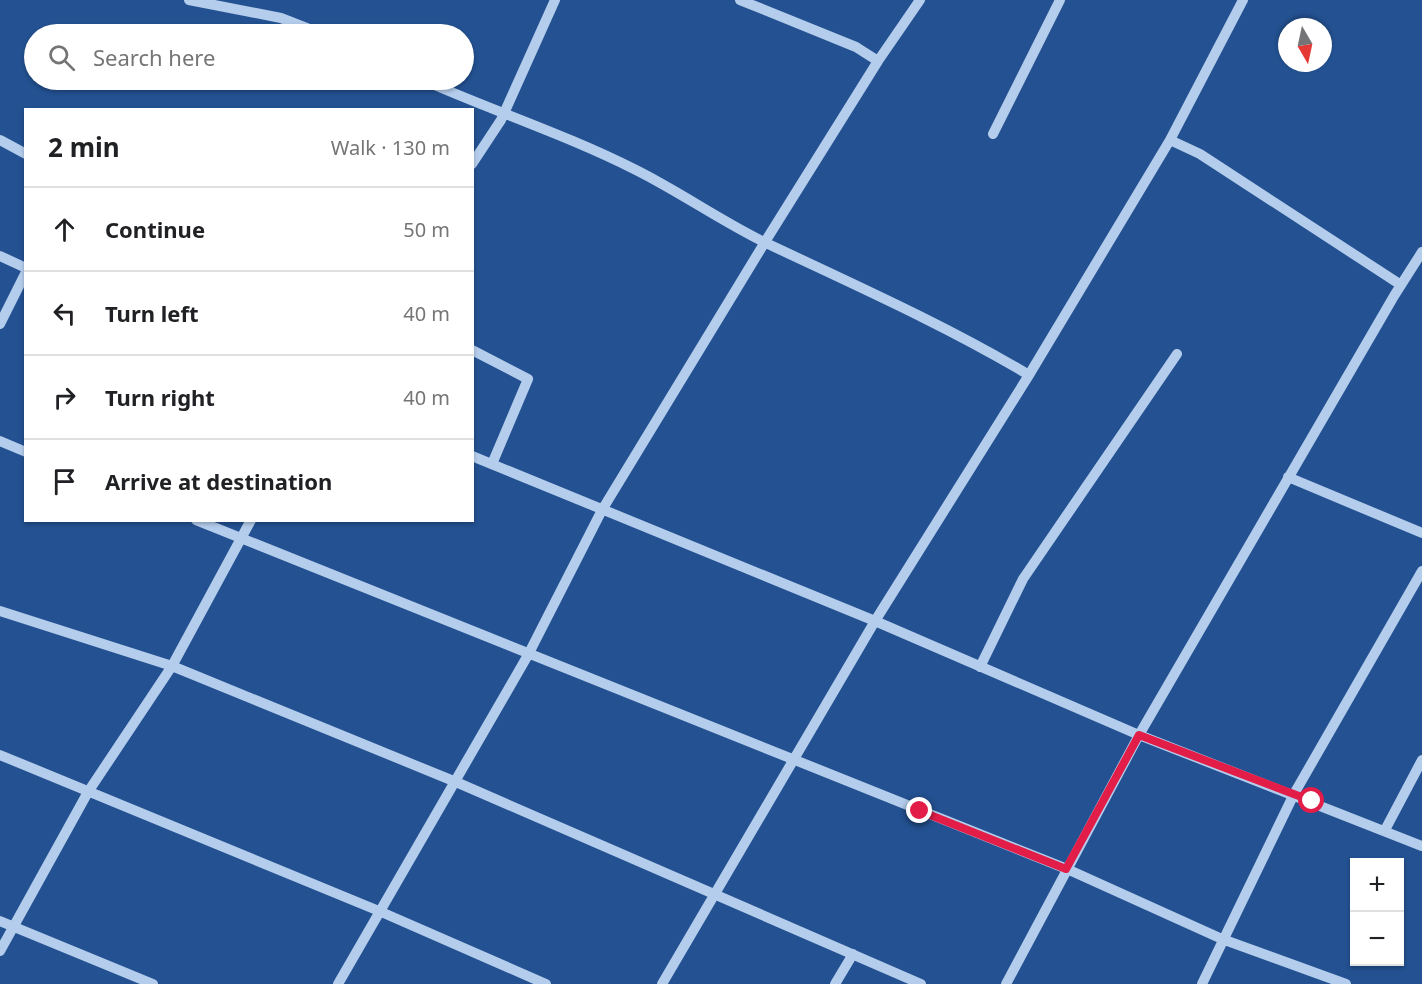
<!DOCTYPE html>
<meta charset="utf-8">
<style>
body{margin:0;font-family:"Noto Sans",sans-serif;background:#f6f6f6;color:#202124}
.controls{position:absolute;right:18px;bottom:18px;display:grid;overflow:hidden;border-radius:0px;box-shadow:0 2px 4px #0004}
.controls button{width:54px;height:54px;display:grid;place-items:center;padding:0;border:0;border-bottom:2px solid #e0e0e0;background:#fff;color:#202124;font:30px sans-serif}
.compass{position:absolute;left:1278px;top:18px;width:54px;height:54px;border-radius:50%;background:#fff;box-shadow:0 2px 4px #0004;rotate:171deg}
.stop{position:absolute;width:18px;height:18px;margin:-14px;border:4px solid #e11d48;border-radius:50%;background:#fff}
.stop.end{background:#e11d48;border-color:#fff;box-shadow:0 2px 6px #0008}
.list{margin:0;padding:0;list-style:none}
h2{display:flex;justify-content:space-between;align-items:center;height:78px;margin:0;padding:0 24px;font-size:26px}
h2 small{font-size:20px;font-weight:400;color:#757577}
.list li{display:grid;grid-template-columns:39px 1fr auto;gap:18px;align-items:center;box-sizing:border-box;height:84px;padding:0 24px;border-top:2px solid #e0e0e0}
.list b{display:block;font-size:22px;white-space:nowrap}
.list em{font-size:20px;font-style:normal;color:#757577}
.icon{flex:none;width:33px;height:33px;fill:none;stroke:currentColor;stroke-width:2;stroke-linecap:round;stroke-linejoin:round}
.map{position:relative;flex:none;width:1422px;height:984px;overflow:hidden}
.search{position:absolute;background:#fff;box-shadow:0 2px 4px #0004;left:24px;top:24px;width:450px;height:66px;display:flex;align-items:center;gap:15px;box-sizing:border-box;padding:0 21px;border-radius:33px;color:#757577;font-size:22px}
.panel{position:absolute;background:#fff;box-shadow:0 2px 4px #0004;left:24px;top:108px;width:450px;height:414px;border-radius:0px}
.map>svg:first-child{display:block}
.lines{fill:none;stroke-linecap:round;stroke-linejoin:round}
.minor{stroke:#b4cdec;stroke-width:10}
.route{stroke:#e11d48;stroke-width:8}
</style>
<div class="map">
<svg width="1422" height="984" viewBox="0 0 1422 984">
<rect width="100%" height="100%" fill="#235191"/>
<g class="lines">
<path class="minor" d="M189 0 281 18 322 34
M740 0 856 47 878 61
M423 80C493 111 567 135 636 170 680 192 721 221 766 243 855 285 945 325 1029 375
M993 134 1060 0
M0 140 26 154
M1170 140 1200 154 1401 285
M472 164 501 120 555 0
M0 256 26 268
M0 324 26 272
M472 350 528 379 492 464
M0 441 26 452
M472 456 875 621 1139 735 1422 846
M1288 477 1422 533
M196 520 1067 869 1222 939 1346 984
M0 611 172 666 456 782 921 984
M980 667 1023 579 1177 354
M0 755 379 911 546 984
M1385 830 1422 760
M0 921 153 984
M0 951 88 792 172 666 251 520
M338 984 528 655 602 510 765 242 878 61 920 0
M662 984 875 621 1029 375 1170 140 1243 0
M835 984 853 954
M1006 984 1139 735 1394 296 1422 252
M1202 984 1294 794 1422 571"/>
</g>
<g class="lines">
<path class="route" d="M920 811 1066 869 1139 735 1312 801"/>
</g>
</svg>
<div class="controls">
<button>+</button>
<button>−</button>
</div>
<svg class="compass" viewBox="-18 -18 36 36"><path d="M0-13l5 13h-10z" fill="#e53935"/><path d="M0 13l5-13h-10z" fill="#757577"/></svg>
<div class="stop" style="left:1312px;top:801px"></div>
<div class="stop end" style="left:920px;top:811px"></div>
<div class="search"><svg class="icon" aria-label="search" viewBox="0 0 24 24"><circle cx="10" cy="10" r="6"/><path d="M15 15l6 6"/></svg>Search here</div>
<section class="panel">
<h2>2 min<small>Walk · 130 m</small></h2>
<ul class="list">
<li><svg class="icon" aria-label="ahead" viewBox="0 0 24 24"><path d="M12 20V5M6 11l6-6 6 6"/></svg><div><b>Continue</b></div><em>50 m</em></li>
<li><svg class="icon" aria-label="left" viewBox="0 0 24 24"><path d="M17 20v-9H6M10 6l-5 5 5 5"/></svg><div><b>Turn left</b></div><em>40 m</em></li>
<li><svg class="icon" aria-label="right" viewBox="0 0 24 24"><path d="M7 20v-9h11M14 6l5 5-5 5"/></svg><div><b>Turn right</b></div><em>40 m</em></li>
<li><svg class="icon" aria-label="arrive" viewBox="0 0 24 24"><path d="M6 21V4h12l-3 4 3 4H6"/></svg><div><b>Arrive at destination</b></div></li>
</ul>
</section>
</div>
